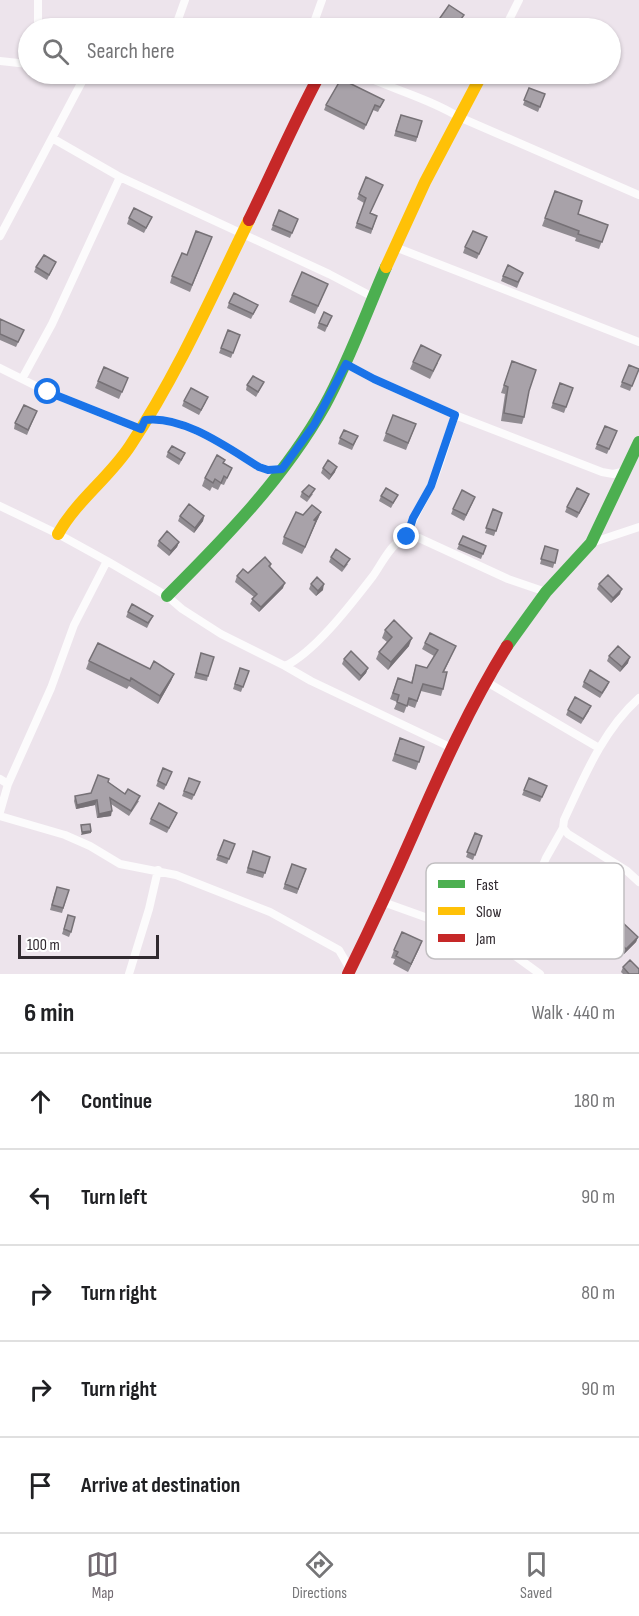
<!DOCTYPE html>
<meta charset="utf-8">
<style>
body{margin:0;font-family:"Sofia Sans Condensed",sans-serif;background:#f6f6f6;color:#202124}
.scale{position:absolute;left:18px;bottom:15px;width:141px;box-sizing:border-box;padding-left:6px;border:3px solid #30292f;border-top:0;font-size:16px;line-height:21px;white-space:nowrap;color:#30292f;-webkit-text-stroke:4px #fff;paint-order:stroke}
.stop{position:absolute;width:18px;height:18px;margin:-14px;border:4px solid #1a73e8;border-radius:50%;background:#fff}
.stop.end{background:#1a73e8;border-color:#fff;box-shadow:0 2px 6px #0008}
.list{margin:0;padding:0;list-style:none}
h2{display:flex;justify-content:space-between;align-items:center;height:78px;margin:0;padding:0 24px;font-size:26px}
h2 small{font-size:20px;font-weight:400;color:#757577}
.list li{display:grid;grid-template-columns:39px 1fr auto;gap:18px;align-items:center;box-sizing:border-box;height:96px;padding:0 24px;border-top:2px solid #e0e0e0}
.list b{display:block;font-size:22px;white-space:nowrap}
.list em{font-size:20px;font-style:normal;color:#757577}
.icon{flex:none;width:33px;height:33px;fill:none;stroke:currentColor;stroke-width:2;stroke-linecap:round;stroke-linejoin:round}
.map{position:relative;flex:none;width:639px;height:974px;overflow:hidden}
.search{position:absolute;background:#fff;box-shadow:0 2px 4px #0004;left:18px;right:18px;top:18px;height:66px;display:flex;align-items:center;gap:15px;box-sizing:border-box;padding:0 21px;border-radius:33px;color:#757577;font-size:22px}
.sheet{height:558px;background:#fff}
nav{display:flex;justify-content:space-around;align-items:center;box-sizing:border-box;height:84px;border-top:2px solid #e0e0e0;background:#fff;font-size:16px;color:#757577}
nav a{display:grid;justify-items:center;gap:3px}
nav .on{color:#726a71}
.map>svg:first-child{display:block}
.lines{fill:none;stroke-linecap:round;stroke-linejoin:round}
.street{stroke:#fcfbfc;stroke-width:8}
.fast{stroke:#4caf50;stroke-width:12}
.slow{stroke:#ffc107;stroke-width:12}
.jam{stroke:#c62828;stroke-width:12}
.wall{fill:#908b91}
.shaded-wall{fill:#767176}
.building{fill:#a8a2a9;stroke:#767176;stroke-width:1.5}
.route{stroke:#1a73e8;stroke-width:8}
.key{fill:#fff;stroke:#c1bfc1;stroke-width:1.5}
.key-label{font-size:16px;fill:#30292f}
</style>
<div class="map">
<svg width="639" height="974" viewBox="0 0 639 974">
<rect width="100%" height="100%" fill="#ede4ec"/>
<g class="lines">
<path class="street" d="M38 28V0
M175 28 185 0
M312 28 322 0
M505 28 519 0
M0 61 28 64
M360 74C392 89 428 98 459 117L639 195
M52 138 120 177 329 274 373 297
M0 236 86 74
M395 247 639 342
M346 364 374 379 455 415 602 472 613 474 626 471
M0 368 48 392 141 429
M22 379 52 324 120 177
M145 420C183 415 228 448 259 467L269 470 282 469
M0 506 58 534 107 561 167 596 182 609 221 634 285 666 311 681 452 748
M407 537C412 518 422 504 431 486 441 464 447 439 455 415
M591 543 639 527
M285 666C315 652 352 603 373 576 381 565 389 547 401 540 407 536 413 537 419 538L508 579 546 592
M485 681 599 748
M639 698C603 730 584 777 564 820L563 828 568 834 627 871 639 882
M0 779 8 784
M0 812 8 784 51 688 74 625 107 561
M0 816 65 835 90 846 120 864 176 875 270 912 339 950 350 969
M383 902 450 926 507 950 540 974
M507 950 546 858 563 828
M129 974 149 909 158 870"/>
<path class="fast" d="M167 596C225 538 284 478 325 405 349 361 366 313 386 267
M507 646 546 592 591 543 639 442"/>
<path class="slow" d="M386 267 425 182 482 74
M58 534C77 500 109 478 130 446 177 375 212 296 249 220"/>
<path class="jam" d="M249 220C273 171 294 122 320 74
M348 974C371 927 393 880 414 832 442 768 470 706 507 646"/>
</g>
<path class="wall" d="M529 88 545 94 538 112 523 105Z
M384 100 378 112 373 110 364 130 324 110 326 105Z
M399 120 422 121 416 142 394 136Z
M366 177 370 213 377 216 371 234 355 228 364 203 357 199Z
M555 191 578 214 608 225 599 249 575 241 576 238 542 226Z
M279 210 298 219 290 238 271 230Z
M152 217 144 233 127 224 129 218Z
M212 237 190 292 170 283 172 276 187 255Z
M487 237 477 259 463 253 465 247Z
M56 262 47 280 34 272 36 267Z
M503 276 521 278 517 288 501 281Z
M325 291 315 314 289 302 292 295Z
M229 303 258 305 251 319 227 308Z
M332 316 325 332 317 328 319 323Z
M0 319 24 330 16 347 0 340Z
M228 330 240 335 231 358 219 353Z
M512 361 529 391 524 417 522 424 501 421 505 394 501 393Z
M413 362 438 363 430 379 410 369Z
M629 365 639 369 630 391 620 387Z
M98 381 125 385 119 399 95 388Z
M264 382 256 397 246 390 247 385Z
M560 383 573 388 564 413 551 408Z
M184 401 206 402 199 415 182 406Z
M37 411 27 435 14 429 15 423Z
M393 415 416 424 406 450 383 441Z
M605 426 617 431 607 454 595 449Z
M340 438 356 441 352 450 338 444Z
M168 452 183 458 179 465 166 457Z
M224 463 232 468 224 485 221 484 218 490 212 487 210 491 202 486 205 478Z
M323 468 335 472 329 480 321 473Z
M302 492 313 494 307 502 300 497Z
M398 495 391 508 379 501 381 496Z
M587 500 577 518 565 512 567 507Z
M473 502 464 521 451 514 453 509Z
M493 509 502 513 494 536 485 533Z
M321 512 302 554 282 544 284 537 303 515Z
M180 516H204L203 521 194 533 178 521Z
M463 536 486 546 481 559 457 549Z
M159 541 179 542 177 547 169 556 157 546Z
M545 546 558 550 553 568 540 564Z
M331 557 348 564 342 572 329 562Z
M271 564 270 568 283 588 259 612 250 604 254 597 235 582 237 576Z
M311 584 323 590 316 596 309 589Z
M599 584 620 594 611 603 597 589Z
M128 612 153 616 147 628 126 617Z
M385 630 409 646 388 670 376 659 379 652 387 642 382 638Z
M425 643 456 646 444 672 443 689 441 696 421 691 415 708 407 705 404 713 394 709 397 702 390 699 398 678 411 683 416 665 427 668 434 656 422 649Z
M201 653 208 676 207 681 194 678Z
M609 656 628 663 620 672 607 661Z
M344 659 368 668 366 673 359 681 342 664Z
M89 661 174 674 171 681 158 704 129 686 127 689 86 669Z
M240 668 249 671 241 692 233 689Z
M584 682H609L607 687 600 698 582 687Z
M568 710 589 711 581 724 566 715Z
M400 738 424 747 416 770 392 761Z
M170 777 164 790 156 786 158 781Z
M189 778 200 782 192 800 182 796Z
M529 778 547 786 540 802 522 795Z
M108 782 125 794 139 801 129 816 111 804V816L97 818 95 805 76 809 74 801 75 796 91 793Z
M177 813 167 833 149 824 151 819Z
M475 833 482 836 473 860 466 857Z
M224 840 235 844 227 864 216 860Z
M253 851 270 857 263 878 246 873Z
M292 864 306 869 297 894 283 889Z
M69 890 62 913 50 910 55 892Z
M471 899 494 907 488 926 465 917Z
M68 915 71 932 69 937 62 934Z
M613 933 638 937 636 942 624 954 618 948 619 945 611 938Z
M422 941 408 972 393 964 395 959 391 958 394 950Z
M623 967 639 974H623L621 972Z"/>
<path class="shaded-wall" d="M337 467 335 472 329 480 331 475Z
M321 512 318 519 316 522 302 554 314 520Z
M204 516 203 521 194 533 195 528Z
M179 542 177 547 169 556 171 551Z
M285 583 283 588 259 612 261 607Z
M324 584 323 590 316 596 318 591Z
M622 589 620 594 611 603 613 598Z
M412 638 409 646 388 670 391 662Z
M630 657 628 663 620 672 622 667Z
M368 668 366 673 359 681 361 676Z
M174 674 171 681 158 704 160 696Z
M97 800 95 805 76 809 77 805Z
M112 811 111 816 97 818 99 814Z
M91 831V833L81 835 82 832Z
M638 937 636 942 624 954 626 949Z
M422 941 419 949 408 972 411 964Z"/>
<path class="building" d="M449 5 464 15 458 23 463 27 462 28H433Z
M341 79 384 100 380 107 375 105 366 125 326 105Z
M529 88 545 94 540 107 524 100Z
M401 115 422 121 417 137 396 131Z
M366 177 383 185 370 213 377 216 372 229 357 223 366 198 359 194Z
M555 191 582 201 578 214 608 225 602 242 578 234 579 231 545 218Z
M134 208 152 217 146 228 129 218Z
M279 210 298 219 292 233 273 225Z
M196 231 212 237 192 285 172 276 182 253 187 255Z
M473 231 487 237 479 254 465 247Z
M44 255 56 262 49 275 36 267Z
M508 265 523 273 518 282 503 276Z
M302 272 328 284 318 306 292 295Z
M234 293 258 305 253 314 229 303Z
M324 312 332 316 327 326 319 323Z
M0 319 24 330 18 342 0 334Z
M228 330 240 335 233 353 221 348Z
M421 345 441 355 433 371 413 362Z
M512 361 536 370 529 391 524 417 504 413 508 387 504 385Z
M629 365 639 369 632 386 622 382Z
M104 367 128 378 122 392 98 381Z
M253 376 264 382 258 392 247 385Z
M560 383 573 388 566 407 553 403Z
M191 388 208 397 201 410 184 401Z
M24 405 37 411 28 430 15 423Z
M393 415 416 424 408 443 386 433Z
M605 426 617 431 609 449 597 444Z
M344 430 358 436 353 445 340 438Z
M172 446 185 453 181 460 168 452Z
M217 455 225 460 223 463 232 468 227 478 224 476 221 483 215 479 213 483 205 478Z
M328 460 337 467 331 475 323 468Z
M309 485 315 489 309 497 302 492Z
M386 488 398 495 393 503 381 496Z
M577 488 589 494 579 513 567 507Z
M462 490 475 497 466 515 453 509Z
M189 504 204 516 195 528 180 516Z
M312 505 321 512 314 520 316 521 305 547 284 537 296 512 303 515Z
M493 509 502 513 496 531 486 528Z
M167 531 179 542 171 551 159 541Z
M463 536 486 546 483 554 459 544Z
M545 546 558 550 555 563 541 559Z
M336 549 350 559 344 567 331 557Z
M265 557 271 564 269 566 285 583 261 607 252 599 257 594 237 576 243 569 248 573Z
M608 575 622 589 613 598 599 584Z
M317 577 324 584 318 591 311 584Z
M132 604 153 616 148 623 128 612Z
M394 620 412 638 391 662 379 652 392 637 385 630Z
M430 633 456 646 443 672H447L443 689 423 684 417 701 409 698 407 706 397 702 399 695 393 693 398 678 412 683 416 665 427 668 438 650 425 643Z
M98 643 150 669 154 661 174 674 160 696 131 678 130 681 89 661Z
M618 646 630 657 622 667 609 656Z
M351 651 368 668 361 676 344 659Z
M201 653 214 657 208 676 196 673Z
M240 668 249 671 243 687 235 684Z
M590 670 609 682 602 693 584 682Z
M575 697 591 706 583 719 568 710Z
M400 738 424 747 419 762 395 754Z
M163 768 172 772 166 785 158 781Z
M98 775 109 779 108 782 125 794 128 789 140 796 131 811 110 798 112 811 99 814 97 800 77 805 75 796 91 793Z
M189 778 200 782 194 795 184 791Z
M529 778 547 786 542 797 524 790Z
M159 803 177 813 169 828 151 819Z
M90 824 91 831 82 832 81 825Z
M475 833 482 836 475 855 467 852Z
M224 840 235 844 229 859 218 855Z
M253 851 270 857 265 873 248 868Z
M292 864 306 869 298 889 285 884Z
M57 887 69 890 63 908 52 905Z
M68 915 75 917 71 932 64 929Z
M622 922 638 937 626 949 620 943 622 941 613 933Z
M402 932 422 941 411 964 396 956 398 952 394 950Z
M630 960 639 969V974H629L623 967Z"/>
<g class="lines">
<path class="route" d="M48 392 141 429 145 420C183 415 228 448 259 467L268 470 282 469 314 425 346 364 374 379 455 415 431 486 413 518 407 537"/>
</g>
<rect x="426" y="863" width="198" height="96" rx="9" class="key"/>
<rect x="438" y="880" width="27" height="8" fill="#4caf50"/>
<rect x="438" y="907" width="27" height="8" fill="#ffc107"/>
<rect x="438" y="934" width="27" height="8" fill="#c62828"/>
<g class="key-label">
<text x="476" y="890">Fast</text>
<text x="476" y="917">Slow</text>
<text x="476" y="944">Jam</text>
</g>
</svg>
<div class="scale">100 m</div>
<div class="stop" style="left:48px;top:392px"></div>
<div class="stop end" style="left:407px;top:537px"></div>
<div class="search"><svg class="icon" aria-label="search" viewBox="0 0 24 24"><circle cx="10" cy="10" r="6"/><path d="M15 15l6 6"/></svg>Search here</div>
</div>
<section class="sheet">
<h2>6 min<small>Walk · 440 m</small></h2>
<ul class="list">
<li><svg class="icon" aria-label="ahead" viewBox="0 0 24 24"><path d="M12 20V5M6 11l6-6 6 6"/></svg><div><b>Continue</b></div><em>180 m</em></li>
<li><svg class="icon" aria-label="left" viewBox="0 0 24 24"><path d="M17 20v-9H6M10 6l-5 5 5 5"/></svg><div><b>Turn left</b></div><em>90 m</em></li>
<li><svg class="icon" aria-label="right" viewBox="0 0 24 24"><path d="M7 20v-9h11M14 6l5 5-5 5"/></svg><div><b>Turn right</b></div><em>80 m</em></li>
<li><svg class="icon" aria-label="right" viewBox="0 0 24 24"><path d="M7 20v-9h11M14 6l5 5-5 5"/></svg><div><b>Turn right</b></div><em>90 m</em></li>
<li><svg class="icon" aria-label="arrive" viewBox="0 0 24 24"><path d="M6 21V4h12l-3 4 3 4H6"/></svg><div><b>Arrive at destination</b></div></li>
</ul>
</section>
<nav>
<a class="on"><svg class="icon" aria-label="map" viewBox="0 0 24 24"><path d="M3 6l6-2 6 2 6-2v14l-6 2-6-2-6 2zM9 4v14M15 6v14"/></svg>Map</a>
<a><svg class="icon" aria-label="directions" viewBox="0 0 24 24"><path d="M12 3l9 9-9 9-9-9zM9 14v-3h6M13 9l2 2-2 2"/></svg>Directions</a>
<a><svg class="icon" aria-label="saved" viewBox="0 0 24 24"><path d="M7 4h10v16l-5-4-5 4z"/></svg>Saved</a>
</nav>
